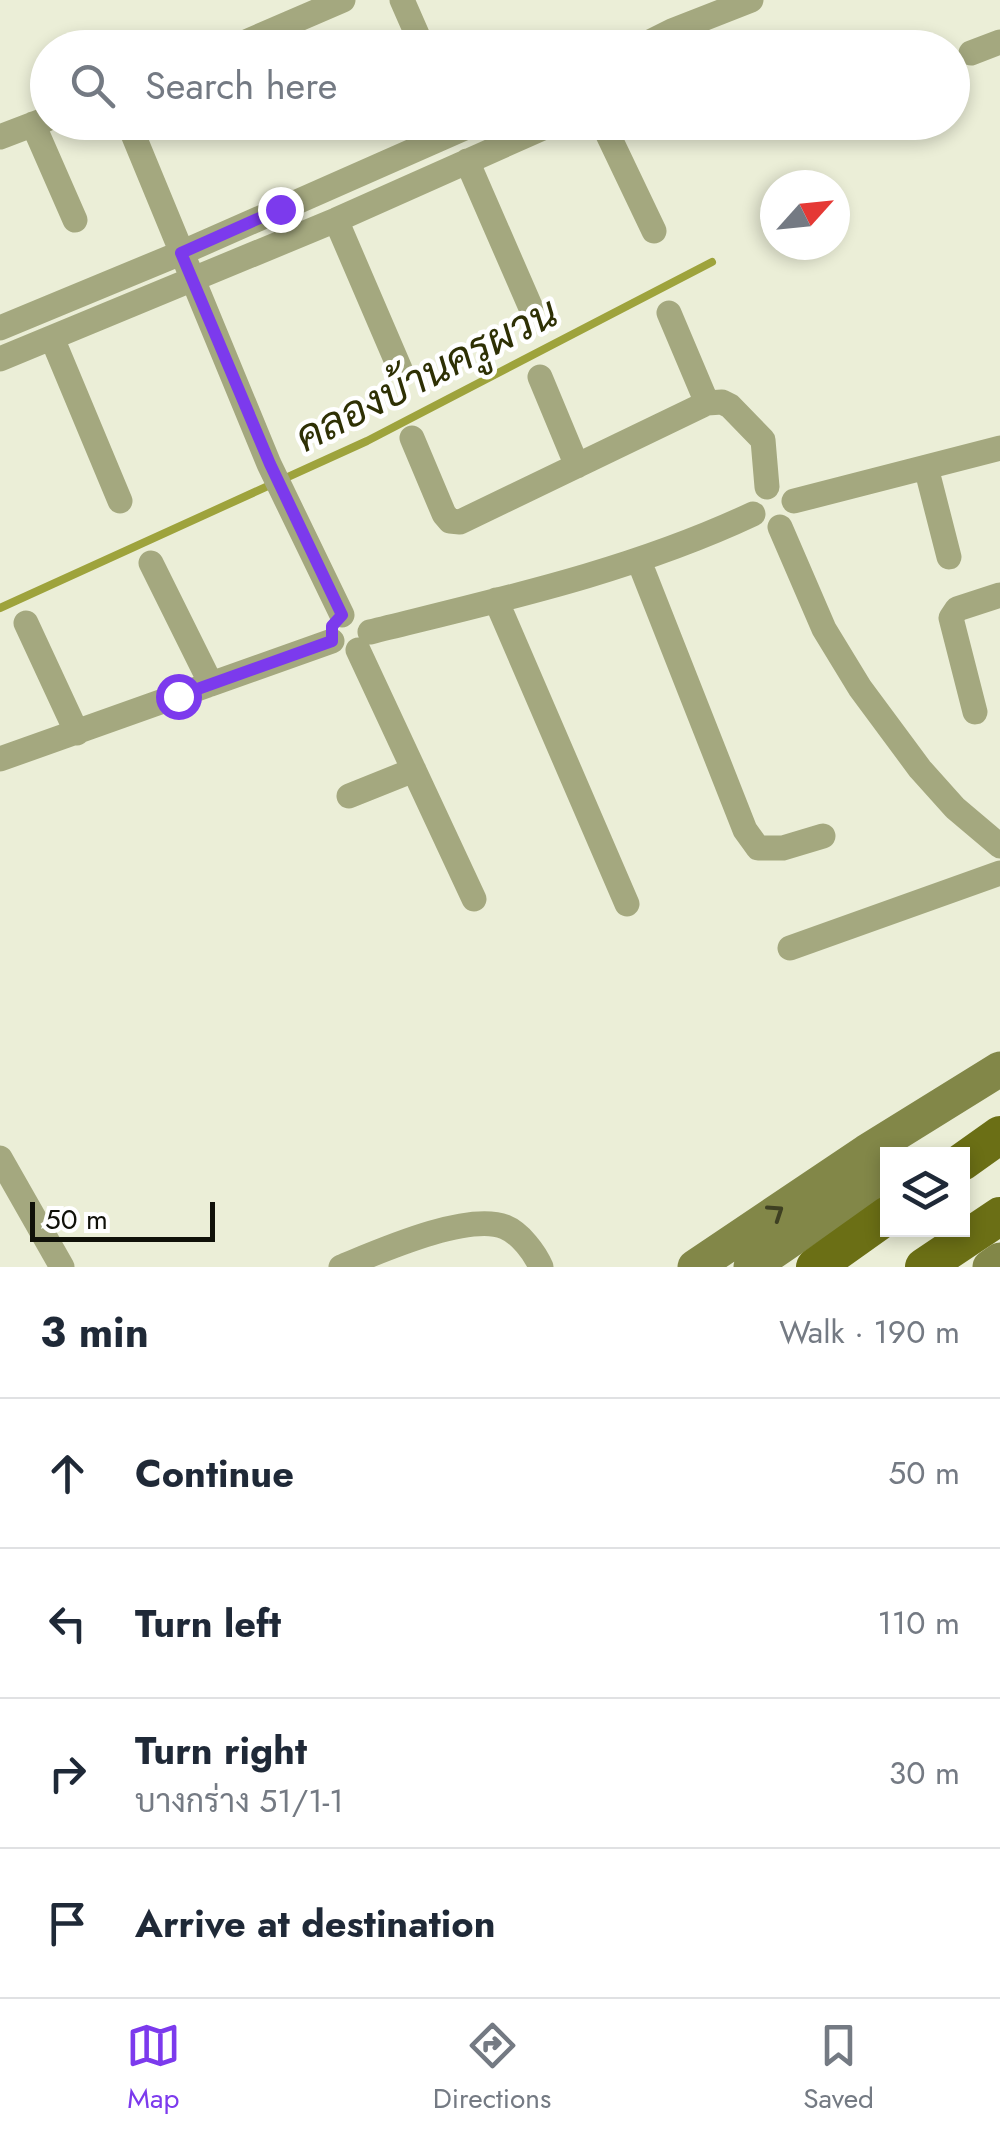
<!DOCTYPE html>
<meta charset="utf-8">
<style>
body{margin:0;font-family:Jost,Sarabun,sans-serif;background:#f2f2f3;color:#1f2937}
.controls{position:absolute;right:30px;bottom:30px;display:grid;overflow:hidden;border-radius:0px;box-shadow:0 5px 15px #0003}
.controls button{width:90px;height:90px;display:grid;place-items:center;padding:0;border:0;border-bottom:2px solid #e0e1e3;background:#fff;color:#1f2937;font:50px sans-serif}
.compass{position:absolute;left:760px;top:170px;width:90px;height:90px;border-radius:50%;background:#fff;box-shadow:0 5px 15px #0003;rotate:63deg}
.scale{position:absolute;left:30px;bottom:25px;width:185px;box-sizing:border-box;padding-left:10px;border:5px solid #101109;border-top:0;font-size:28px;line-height:35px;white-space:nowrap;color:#101109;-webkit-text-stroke:8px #fff;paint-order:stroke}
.stop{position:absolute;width:30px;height:30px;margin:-22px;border:8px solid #7c3aed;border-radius:50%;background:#fff}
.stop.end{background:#7c3aed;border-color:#fff;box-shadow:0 2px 10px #0008}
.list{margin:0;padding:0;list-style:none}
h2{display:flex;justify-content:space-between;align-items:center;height:130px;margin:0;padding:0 40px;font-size:42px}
h2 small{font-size:32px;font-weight:400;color:#747a83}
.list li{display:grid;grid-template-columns:65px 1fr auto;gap:30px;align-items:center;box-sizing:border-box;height:150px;padding:0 40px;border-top:2px solid #e0e1e3}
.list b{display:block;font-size:38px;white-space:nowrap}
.list p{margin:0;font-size:32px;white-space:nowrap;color:#747a83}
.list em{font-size:32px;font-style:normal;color:#747a83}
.icon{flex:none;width:55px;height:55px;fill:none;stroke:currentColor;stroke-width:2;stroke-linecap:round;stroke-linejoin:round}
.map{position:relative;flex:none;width:1000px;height:1267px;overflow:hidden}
.search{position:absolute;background:#fff;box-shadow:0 5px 15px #0003;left:30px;right:30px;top:30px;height:110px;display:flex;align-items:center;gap:25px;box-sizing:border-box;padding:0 35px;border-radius:55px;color:#747a83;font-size:38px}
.sheet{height:730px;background:#fff}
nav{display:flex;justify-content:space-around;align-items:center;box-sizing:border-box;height:140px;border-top:2px solid #e0e1e3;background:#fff;font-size:28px;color:#747a83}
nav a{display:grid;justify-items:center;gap:5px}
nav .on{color:#7c3aed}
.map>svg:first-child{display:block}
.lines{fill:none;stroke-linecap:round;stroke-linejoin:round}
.stream{stroke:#9ea33c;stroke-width:8}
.street{stroke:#a4a87f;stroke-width:25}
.secondary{stroke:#828748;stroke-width:35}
.primary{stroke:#6b6f15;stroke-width:38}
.oneway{stroke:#3e4022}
.route{stroke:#7c3aed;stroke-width:12}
.labels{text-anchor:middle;stroke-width:9;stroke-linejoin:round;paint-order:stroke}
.water-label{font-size:42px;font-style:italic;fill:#2e3004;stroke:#fff}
</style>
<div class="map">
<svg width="1000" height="1267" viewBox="0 0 1000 1267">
<rect width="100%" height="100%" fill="#ebeed7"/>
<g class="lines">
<path class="stream" d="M0 608 367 441 712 262"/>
<path class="street" d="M402 0 423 48
M232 48 343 0
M638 48 672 31 751 0
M971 53 1000 42
M128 122 269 464 342 615
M602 122 654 231
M33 124 75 220
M0 137 47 119
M467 161 531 308
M336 220 400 369
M669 313 707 403
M0 328 181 253 478 122
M52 338 120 501
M0 359 336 220 556 122
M540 377 577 466
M412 438 444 514 450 521 460 522 707 403 722 402 730 406 763 440 767 487
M926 467 949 557
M794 501 1000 448
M780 527 824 629 860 688 920 769 955 808 1000 846
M639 561 745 830 758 848H783L823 836
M151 563 211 684
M496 600 627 904
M26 623 77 733
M370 632C499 600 632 571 753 514
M358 650 474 899
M975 712 951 618 957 609 1000 595
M0 759 332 641
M349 796 414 770
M790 948 1000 873
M0 1158 62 1267
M341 1267C378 1252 467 1212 505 1227 520 1233 535 1253 541 1267"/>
<path class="secondary" d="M695 1267 866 1152 1000 1069
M751 1267 888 1173
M990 1267 1000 1260"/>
<path class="primary" d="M962 1162 1000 1135
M815 1267 888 1215
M924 1267 1000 1216"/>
</g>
<defs><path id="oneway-chevron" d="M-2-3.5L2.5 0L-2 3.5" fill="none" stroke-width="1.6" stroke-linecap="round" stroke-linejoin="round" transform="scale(2.5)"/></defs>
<use class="oneway" href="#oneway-chevron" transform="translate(776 1212) rotate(-34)"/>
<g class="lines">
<path class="route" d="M178 696 332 641V626L342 615 270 464 181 253 280 209"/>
</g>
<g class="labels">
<g class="water-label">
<text transform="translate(426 374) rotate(-27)" y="15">คลองบ้านครูผวน</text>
</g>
</g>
</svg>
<div class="controls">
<button><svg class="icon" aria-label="layers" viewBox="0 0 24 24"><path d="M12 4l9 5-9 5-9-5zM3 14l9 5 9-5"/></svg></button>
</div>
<svg class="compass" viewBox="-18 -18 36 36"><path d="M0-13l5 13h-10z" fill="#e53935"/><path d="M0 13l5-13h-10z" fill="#747a83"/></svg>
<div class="scale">50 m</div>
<div class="stop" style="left:178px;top:696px"></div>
<div class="stop end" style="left:280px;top:209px"></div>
<div class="search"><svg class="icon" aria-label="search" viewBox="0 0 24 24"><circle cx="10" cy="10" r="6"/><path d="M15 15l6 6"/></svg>Search here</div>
</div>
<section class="sheet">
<h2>3 min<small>Walk · 190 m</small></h2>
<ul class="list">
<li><svg class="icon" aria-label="ahead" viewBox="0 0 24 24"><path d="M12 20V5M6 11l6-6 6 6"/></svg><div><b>Continue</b></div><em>50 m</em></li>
<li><svg class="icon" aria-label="left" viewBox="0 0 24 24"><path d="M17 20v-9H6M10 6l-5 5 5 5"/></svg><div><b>Turn left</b></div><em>110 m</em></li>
<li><svg class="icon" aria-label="right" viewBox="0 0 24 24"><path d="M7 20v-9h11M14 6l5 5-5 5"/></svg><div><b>Turn right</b><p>บางกร่าง 51/1-1</p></div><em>30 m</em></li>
<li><svg class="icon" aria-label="arrive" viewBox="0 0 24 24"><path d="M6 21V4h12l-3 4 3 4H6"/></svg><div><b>Arrive at destination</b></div></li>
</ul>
</section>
<nav>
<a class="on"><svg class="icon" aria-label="map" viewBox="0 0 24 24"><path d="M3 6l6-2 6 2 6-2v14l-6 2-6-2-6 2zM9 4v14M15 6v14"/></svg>Map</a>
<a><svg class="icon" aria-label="directions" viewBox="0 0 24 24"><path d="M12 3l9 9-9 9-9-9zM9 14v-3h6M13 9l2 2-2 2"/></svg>Directions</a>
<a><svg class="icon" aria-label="saved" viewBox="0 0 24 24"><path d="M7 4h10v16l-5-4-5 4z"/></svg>Saved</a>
</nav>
